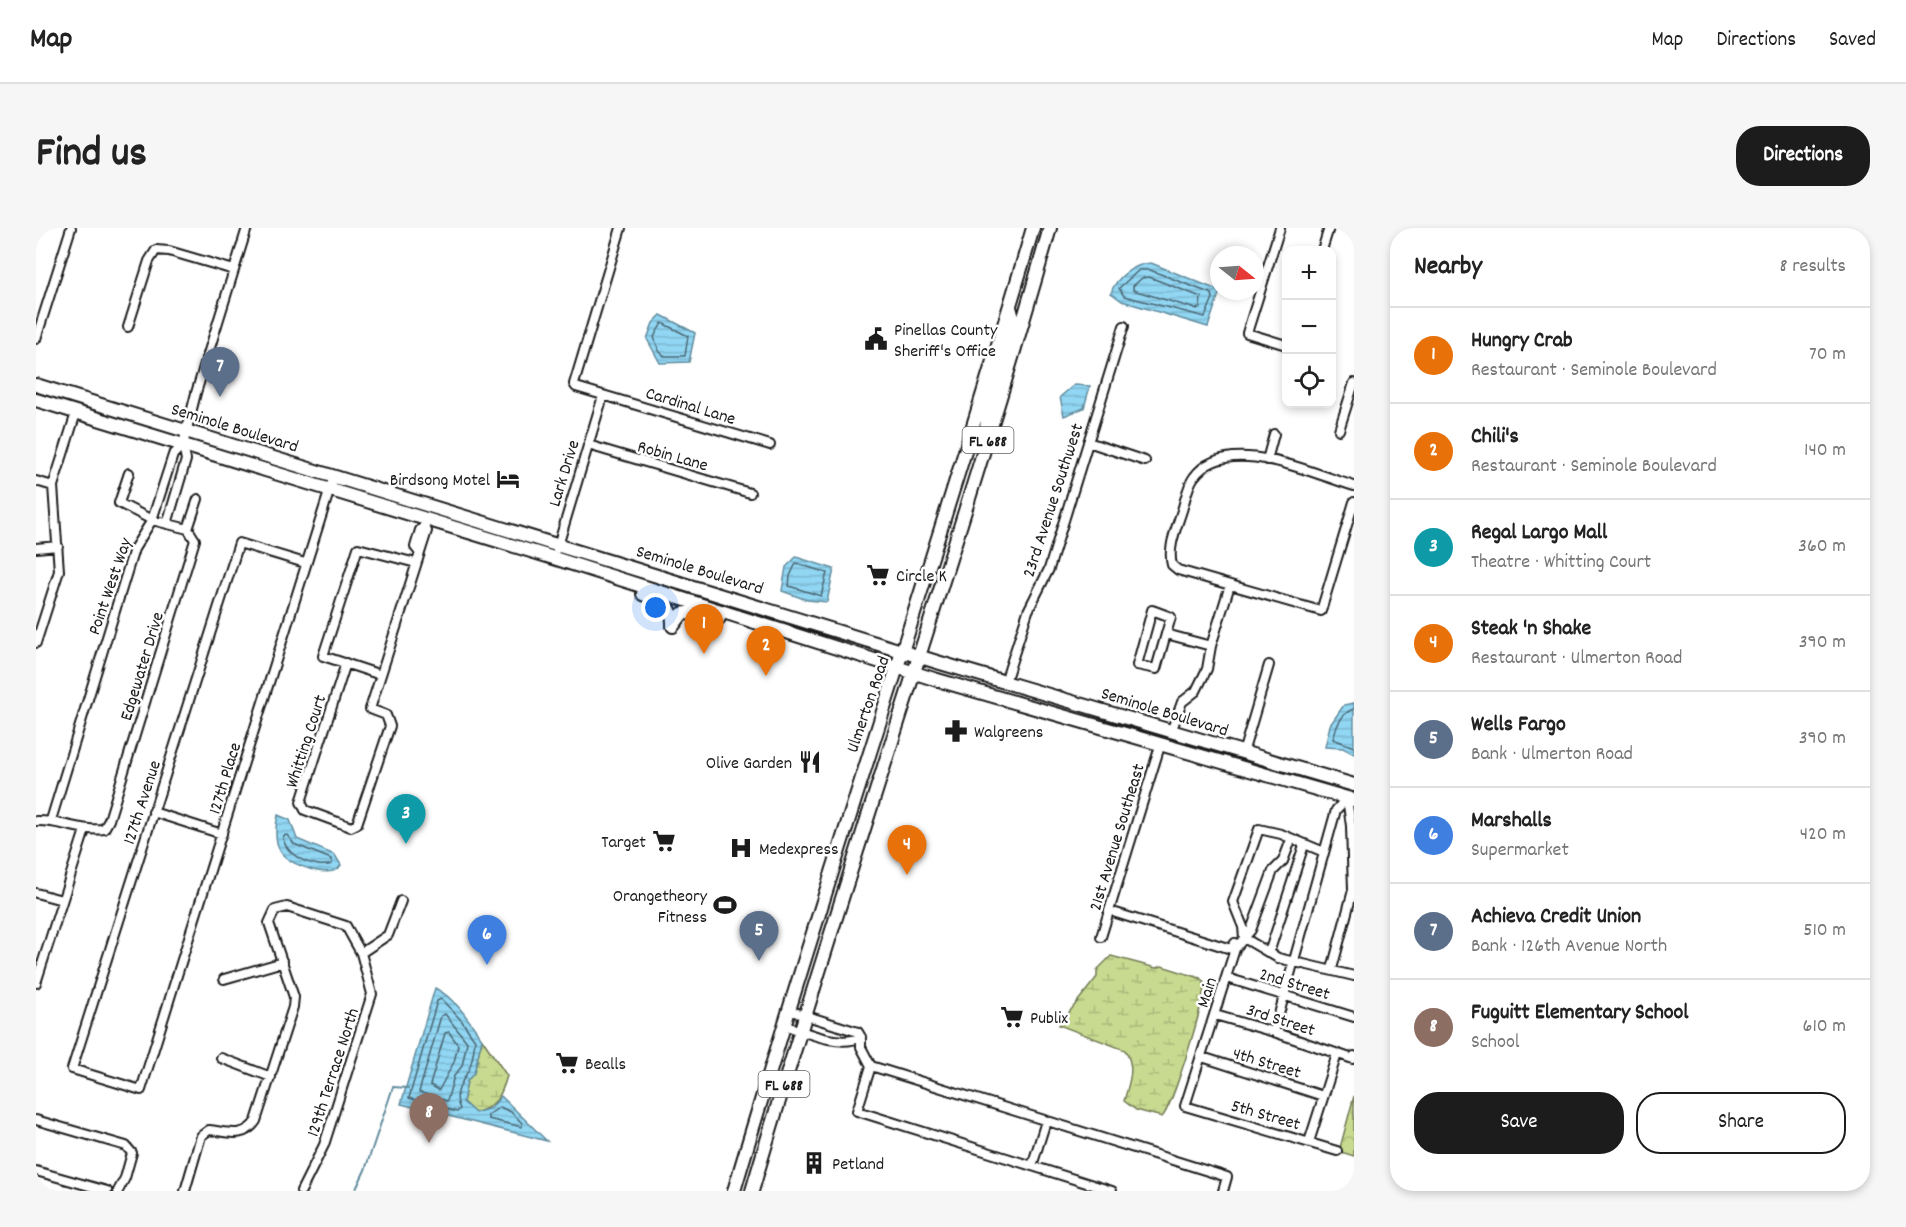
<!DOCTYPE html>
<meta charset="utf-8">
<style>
body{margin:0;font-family:Dekko,sans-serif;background:#f6f6f6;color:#222}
.controls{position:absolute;right:18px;top:18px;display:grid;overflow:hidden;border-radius:12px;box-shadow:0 3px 9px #0003}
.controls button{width:54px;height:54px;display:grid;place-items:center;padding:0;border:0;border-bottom:2px solid #e0e0e0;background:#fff;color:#222;font:30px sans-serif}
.compass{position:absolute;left:1174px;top:18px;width:54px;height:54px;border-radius:50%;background:#fff;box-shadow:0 3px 9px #0003;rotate:107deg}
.you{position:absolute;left:620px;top:380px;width:21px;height:21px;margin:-15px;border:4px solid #fff;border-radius:50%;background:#1a73e8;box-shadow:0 0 0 9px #1a73e833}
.badge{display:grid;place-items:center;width:39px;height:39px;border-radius:50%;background:#1c1c1c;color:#fff;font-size:20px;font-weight:700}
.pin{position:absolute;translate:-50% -50px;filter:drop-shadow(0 2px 3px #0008)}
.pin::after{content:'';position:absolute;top:32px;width:21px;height:18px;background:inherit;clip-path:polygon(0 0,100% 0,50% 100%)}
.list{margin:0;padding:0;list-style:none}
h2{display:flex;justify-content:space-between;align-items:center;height:78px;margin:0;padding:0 24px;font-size:26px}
h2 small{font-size:20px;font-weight:400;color:#767676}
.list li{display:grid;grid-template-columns:39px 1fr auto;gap:18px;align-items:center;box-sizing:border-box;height:96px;padding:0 24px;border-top:2px solid #e0e0e0}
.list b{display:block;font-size:22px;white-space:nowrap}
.list p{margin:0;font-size:20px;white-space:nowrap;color:#767676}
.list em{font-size:20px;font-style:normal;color:#767676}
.actions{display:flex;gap:12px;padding:18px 24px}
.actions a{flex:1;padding:14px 0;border:2px solid #1c1c1c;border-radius:24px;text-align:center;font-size:21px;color:#1c1c1c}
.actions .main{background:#1c1c1c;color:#fff}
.icon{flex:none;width:33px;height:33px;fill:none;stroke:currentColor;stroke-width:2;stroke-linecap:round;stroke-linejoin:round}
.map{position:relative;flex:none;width:1318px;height:963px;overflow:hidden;border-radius:24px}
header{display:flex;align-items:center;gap:36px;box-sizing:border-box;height:84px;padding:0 30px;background:#fff;border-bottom:2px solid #e0e0e0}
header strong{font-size:28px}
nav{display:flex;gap:33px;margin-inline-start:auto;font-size:21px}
.intro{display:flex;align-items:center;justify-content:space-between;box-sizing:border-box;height:144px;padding:0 36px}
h1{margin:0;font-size:42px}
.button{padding:15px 27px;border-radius:24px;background:#1c1c1c;color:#fff;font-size:21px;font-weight:700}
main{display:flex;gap:36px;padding:0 36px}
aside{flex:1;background:#fff;border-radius:24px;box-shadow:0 3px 9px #0003}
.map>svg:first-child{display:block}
.forest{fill:url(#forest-crowns);stroke:#727b56;stroke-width:1.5}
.wetland{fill:url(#wetland-marsh);stroke:#727b56;stroke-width:1.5}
.water{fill:url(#water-rules);stroke:#628c9d;stroke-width:1.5}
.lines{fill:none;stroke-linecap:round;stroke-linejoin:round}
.shore{stroke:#4b6672;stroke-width:1.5}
.stream{stroke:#628c9d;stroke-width:2}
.street-casing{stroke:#1c1c1c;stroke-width:12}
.primary-casing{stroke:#1c1c1c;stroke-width:16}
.street{stroke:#fff;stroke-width:8}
.primary{stroke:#fff;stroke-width:12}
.labels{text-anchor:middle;stroke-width:5;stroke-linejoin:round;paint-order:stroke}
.shield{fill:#fff;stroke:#606060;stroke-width:1.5}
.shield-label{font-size:16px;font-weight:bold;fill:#1c1c1c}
.poi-label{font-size:18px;fill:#1c1c1c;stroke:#fff;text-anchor:start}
.street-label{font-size:18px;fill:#1c1c1c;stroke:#fff}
</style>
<header>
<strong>Map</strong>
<nav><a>Map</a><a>Directions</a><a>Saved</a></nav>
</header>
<div class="intro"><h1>Find us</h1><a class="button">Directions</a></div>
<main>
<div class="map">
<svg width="1318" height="963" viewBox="0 0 1318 963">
<defs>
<pattern id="forest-crowns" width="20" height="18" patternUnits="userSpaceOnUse" patternTransform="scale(1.5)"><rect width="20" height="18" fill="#c7da8f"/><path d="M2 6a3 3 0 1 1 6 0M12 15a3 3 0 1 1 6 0" fill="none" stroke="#aaba7b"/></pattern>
<pattern id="wetland-marsh" width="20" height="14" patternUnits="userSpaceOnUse" patternTransform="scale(1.5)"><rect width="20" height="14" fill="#c7da8f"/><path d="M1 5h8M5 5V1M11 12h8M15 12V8" fill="none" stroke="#aaba7b"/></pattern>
<pattern id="water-rules" width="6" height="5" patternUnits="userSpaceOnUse" patternTransform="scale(1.5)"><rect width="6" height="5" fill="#91d6f3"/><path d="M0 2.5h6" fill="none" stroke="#7cb7d0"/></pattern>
</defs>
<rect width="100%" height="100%" fill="#fff"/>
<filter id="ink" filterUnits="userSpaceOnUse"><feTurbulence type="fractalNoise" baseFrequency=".0167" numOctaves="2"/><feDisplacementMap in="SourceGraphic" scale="12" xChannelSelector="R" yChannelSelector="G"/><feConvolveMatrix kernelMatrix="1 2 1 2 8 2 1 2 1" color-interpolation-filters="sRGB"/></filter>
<g filter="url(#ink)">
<path class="forest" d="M1318 868V928L1305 924 1304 920Z"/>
<path class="wetland" d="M1075 728 1120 740 1126 738 1164 750 1168 754C1171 768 1136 880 1126 889L1100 882 1088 873C1093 854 1100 840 1089 822L1023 797 1061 749V742Z
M446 811 471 848C465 869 460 878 439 885L427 874 431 853 438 845Z"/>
<path class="water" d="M1115 35 1184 63 1172 99 1086 73 1075 65C1080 49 1098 36 1115 35Z
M625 87 659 105 653 134 624 135 611 111 617 95Z
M1038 157 1054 158 1048 180 1028 188 1024 169Z
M760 329 798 341 791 374 771 372 746 363 750 339Z
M1318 475V526L1307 520 1289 519 1294 497 1308 477Z
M242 587 254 592 261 611 299 627 305 637 302 641C290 649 259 638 248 628 238 619 239 600 242 587Z
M399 760C420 771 432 791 446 811L438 845 431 853 427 874 439 885 455 880 465 868 511 913 365 876Z"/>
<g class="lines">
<path class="shore" d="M1103 42H1114L1176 66 1177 70 1169 89 1088 68 1083 60Z
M1113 49 1165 69 1164 80 1160 81 1097 62V58L1106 50Z
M626 95 652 108 649 128H628L623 123 618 109Z
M760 335 791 345 785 368 753 358 754 348Z
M1318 481C1306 484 1300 499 1297 511L1318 519
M251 607 258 616 295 631 296 636C279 642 247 627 247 608Z
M405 771 425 792 439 812C438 821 437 832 433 841 427 853 416 866 424 881L421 884 373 870 401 773Z
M409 786 431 814 426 838 418 848 411 873 383 864 405 788Z
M413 804 422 817 418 834 403 862 394 857 409 805Z
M464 879 475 884 486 895V899L452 891V887Z"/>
<path class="stream" d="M319 963 329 942 357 859 372 860"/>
<g class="street-casing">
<path id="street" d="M585 0 538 156 540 159 734 217
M1244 0 1211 105 1250 117
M1286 22 1293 0
M92 99 113 33 120 22 133 23 198 42
M0 111 35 0
M1303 202 1318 155
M1052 214 1109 233
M552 217 714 265
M1231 232 1238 206
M0 253 17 258
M1318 258C1277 246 1190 204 1158 249 1152 257 1150 269 1147 279 1142 297 1131 318 1136 337L1142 342 1285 383 1318 274
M131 296 150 232 147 217
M152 301 162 271
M0 320 22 318
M521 321 567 168
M383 324 379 319 384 302 389 297
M269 335 203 315 36 841 105 862 298 248
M1130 406 1120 441 1101 437 1116 382 1135 389 1130 406 1175 418
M0 415 23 343 17 258 40 185
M310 435 265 574 269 582 315 599 321 596 354 498 350 487 334 481 391 303 388 300
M345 447 287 428 322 320 380 335
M969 454 992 383 1013 341 1088 98
M1135 504 1146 474 1160 463 1171 441 1175 418 1194 357
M1207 525 1233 437
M117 584 186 606
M15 592 98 321 116 292 137 227 147 217 160 165 211 0
M0 593C24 592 45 604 68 601L73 592 159 312 152 301 116 292 83 275 93 245
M1255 612 1247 633 1237 643 1215 702 1199 721 1149 878 1301 923
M0 665 26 672
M1080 685 1195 721 1199 715
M1065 709 1124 518
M1208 710 1207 699 1197 674 1223 601 1245 606 1288 624
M1208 710 1242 730 1318 748
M325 725 352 707 365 673
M1233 725 1268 617
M1296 741 1317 662 1315 598 1311 570
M1191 750 1318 789
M188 751 247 734
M0 755 49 602
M752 782 822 804 825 809
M1179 787 1238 804 1317 831 1318 828
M748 797C769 804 804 820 825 809
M1238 804 1300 582 1311 570
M825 809V819L835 838
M1166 829 1287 868
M185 830 235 849
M0 892 90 918 96 925 89 950 82 963
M1273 914 1301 826
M996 938 1010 893
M0 943 71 963
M149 963 165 908 173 902C192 904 208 911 220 893L257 779 258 769 233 695 239 682 251 679 310 698 325 725 336 766 288 917 265 963
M1076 963 821 883 835 838 1191 949 1187 963"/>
</g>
<g class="primary-casing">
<path id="primary" d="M0 157 901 434 1318 557
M0 172 521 331 898 451 1318 572
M950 204 951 188 978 94 974 79
M607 366C625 374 638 376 637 398
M637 398 646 386 650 385 683 390
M698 963C793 641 902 323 997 0
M716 963C811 640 922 323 1014 0"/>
</g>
<use href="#street" class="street"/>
<use href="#primary" class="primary"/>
</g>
</g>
<defs>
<g id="civic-bare" transform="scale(1.8)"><path d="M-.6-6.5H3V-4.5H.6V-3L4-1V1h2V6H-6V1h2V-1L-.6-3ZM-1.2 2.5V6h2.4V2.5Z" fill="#1c1c1c" stroke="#fff" stroke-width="2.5" paint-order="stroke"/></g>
<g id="hotel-bare" transform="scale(1.8)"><path d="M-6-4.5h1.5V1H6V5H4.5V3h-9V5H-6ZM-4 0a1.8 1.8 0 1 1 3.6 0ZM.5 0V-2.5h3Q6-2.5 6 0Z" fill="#1c1c1c" stroke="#fff" stroke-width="2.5" paint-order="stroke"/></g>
<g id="supermarket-bare" transform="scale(1.8)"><path d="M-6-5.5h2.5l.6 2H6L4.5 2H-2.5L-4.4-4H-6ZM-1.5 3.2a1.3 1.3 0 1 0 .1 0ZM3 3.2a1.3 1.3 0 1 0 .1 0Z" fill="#1c1c1c" stroke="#fff" stroke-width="2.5" paint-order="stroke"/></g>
<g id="pharmacy-bare" transform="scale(1.8)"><path d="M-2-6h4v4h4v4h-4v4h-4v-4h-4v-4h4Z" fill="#1c1c1c" stroke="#fff" stroke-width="2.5" paint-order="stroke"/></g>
<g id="restaurant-bare" transform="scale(1.8)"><path d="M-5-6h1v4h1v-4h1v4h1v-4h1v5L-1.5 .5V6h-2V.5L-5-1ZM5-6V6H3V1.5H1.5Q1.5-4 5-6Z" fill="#1c1c1c" stroke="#fff" stroke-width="2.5" paint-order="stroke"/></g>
<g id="hospital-bare" transform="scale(1.8)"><path d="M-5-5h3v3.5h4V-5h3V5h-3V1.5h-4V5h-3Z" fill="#1c1c1c" stroke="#fff" stroke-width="2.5" paint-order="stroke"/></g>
<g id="stadium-bare" transform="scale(1.8)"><path d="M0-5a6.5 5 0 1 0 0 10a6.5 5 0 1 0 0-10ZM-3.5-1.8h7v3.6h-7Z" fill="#1c1c1c" stroke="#fff" stroke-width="2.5" paint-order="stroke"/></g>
<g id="building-bare" transform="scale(1.8)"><path d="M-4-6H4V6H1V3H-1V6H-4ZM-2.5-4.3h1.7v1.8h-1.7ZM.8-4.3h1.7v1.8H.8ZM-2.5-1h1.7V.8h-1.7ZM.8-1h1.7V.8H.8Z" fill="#1c1c1c" stroke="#fff" stroke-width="2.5" paint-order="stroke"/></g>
</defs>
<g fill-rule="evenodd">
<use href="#civic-bare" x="840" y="111"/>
<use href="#hotel-bare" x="472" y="251"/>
<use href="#supermarket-bare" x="842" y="347"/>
<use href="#pharmacy-bare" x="920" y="503"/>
<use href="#restaurant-bare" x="774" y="534"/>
<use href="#supermarket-bare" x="628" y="613"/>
<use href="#hospital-bare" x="705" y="620"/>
<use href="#stadium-bare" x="689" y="677"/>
<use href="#supermarket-bare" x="976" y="789"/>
<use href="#supermarket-bare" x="531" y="835"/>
<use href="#building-bare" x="778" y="935"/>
</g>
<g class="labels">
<g class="shield">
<rect x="926.5" y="199" width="51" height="26" rx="4.5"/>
<rect x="722.5" y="843" width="51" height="26" rx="4.5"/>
</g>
<g class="shield-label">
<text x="952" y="218">FL 688</text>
<text x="748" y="862">FL 688</text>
</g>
<g class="poi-label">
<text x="858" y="107">Pinellas County<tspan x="858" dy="21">Sheriff's Office</tspan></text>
<text x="454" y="257" text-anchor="end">Birdsong Motel</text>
<text x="860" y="353">Circle K</text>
<text x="938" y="509">Walgreens</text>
<text x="756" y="540" text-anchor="end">Olive Garden</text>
<text x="610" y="619" text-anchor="end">Target</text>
<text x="723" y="626">Medexpress</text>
<text x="671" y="673" text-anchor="end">Orangetheory<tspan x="671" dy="21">Fitness</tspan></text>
<text x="994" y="795">Publix</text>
<text x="549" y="841">Bealls</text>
<text x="796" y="941">Petland</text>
</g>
<g class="street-label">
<text transform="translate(655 177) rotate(17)" y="6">Cardinal Lane</text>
<text transform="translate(199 199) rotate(17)" y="6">Seminole Boulevard</text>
<text transform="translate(637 227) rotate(16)" y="6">Robin Lane</text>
<text transform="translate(527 245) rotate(-73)" y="6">Lark Drive</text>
<text transform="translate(1016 272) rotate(-72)" y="6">23rd Avenue Southwest</text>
<text transform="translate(664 341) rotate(17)" y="6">Seminole Boulevard</text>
<text transform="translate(73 358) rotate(-71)" y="6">Point West Way</text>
<text transform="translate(105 438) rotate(-73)" y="6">Edgewater Drive</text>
<text transform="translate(831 476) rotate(-71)" y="6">Ulmerton Road</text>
<text transform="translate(1129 483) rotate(17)" y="6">Seminole Boulevard</text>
<text transform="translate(269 513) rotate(-72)" y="6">Whitting Court</text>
<text transform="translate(188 550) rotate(-73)" y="6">127th Place</text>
<text transform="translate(105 574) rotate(-72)" y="6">127th Avenue</text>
<text transform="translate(1080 609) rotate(-73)" y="6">21st Avenue Southeast</text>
<text transform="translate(1259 755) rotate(17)" y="6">2nd Street</text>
<text transform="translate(1170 764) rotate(-72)" y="6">Main</text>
<text transform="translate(1245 791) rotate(18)" y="6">3rd Street</text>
<text transform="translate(1231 834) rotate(17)" y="6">4th Street</text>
<text transform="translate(296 844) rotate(-72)" y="6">129th Terrace North</text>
<text transform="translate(1230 886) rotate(16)" y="6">5th Street</text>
</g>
</g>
</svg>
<div class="controls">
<button>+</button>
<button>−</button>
<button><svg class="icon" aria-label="locate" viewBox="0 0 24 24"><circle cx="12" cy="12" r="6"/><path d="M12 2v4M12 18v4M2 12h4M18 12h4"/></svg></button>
</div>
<svg class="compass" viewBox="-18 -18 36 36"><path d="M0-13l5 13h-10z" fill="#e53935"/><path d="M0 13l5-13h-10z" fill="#767676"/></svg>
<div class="you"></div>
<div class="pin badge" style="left:668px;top:426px;background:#e8710a">1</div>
<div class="pin badge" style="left:730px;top:448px;background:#e8710a">2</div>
<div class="pin badge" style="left:370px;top:616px;background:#0f9aa8">3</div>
<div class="pin badge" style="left:871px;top:647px;background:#e8710a">4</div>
<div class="pin badge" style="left:723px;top:733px;background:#5c6f8a">5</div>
<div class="pin badge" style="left:451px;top:737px;background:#3f7fe0">6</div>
<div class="pin badge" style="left:184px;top:169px;background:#5c6f8a">7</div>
<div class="pin badge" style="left:393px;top:915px;background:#8d6e63">8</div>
</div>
<aside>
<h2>Nearby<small>8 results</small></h2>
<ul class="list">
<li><span class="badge" style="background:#e8710a">1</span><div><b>Hungry Crab</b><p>Restaurant · Seminole Boulevard</p></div><em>70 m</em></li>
<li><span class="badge" style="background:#e8710a">2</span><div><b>Chili's</b><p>Restaurant · Seminole Boulevard</p></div><em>140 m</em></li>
<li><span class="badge" style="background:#0f9aa8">3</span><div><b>Regal Largo Mall</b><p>Theatre · Whitting Court</p></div><em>360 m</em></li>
<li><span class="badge" style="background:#e8710a">4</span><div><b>Steak 'n Shake</b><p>Restaurant · Ulmerton Road</p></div><em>390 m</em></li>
<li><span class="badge" style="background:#5c6f8a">5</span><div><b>Wells Fargo</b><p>Bank · Ulmerton Road</p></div><em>390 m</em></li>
<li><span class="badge" style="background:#3f7fe0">6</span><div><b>Marshalls</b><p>Supermarket</p></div><em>420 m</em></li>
<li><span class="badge" style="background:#5c6f8a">7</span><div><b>Achieva Credit Union</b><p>Bank · 126th Avenue North</p></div><em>510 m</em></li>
<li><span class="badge" style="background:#8d6e63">8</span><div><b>Fuguitt Elementary School</b><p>School</p></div><em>610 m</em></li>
</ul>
<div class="actions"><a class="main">Save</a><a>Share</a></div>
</aside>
</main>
